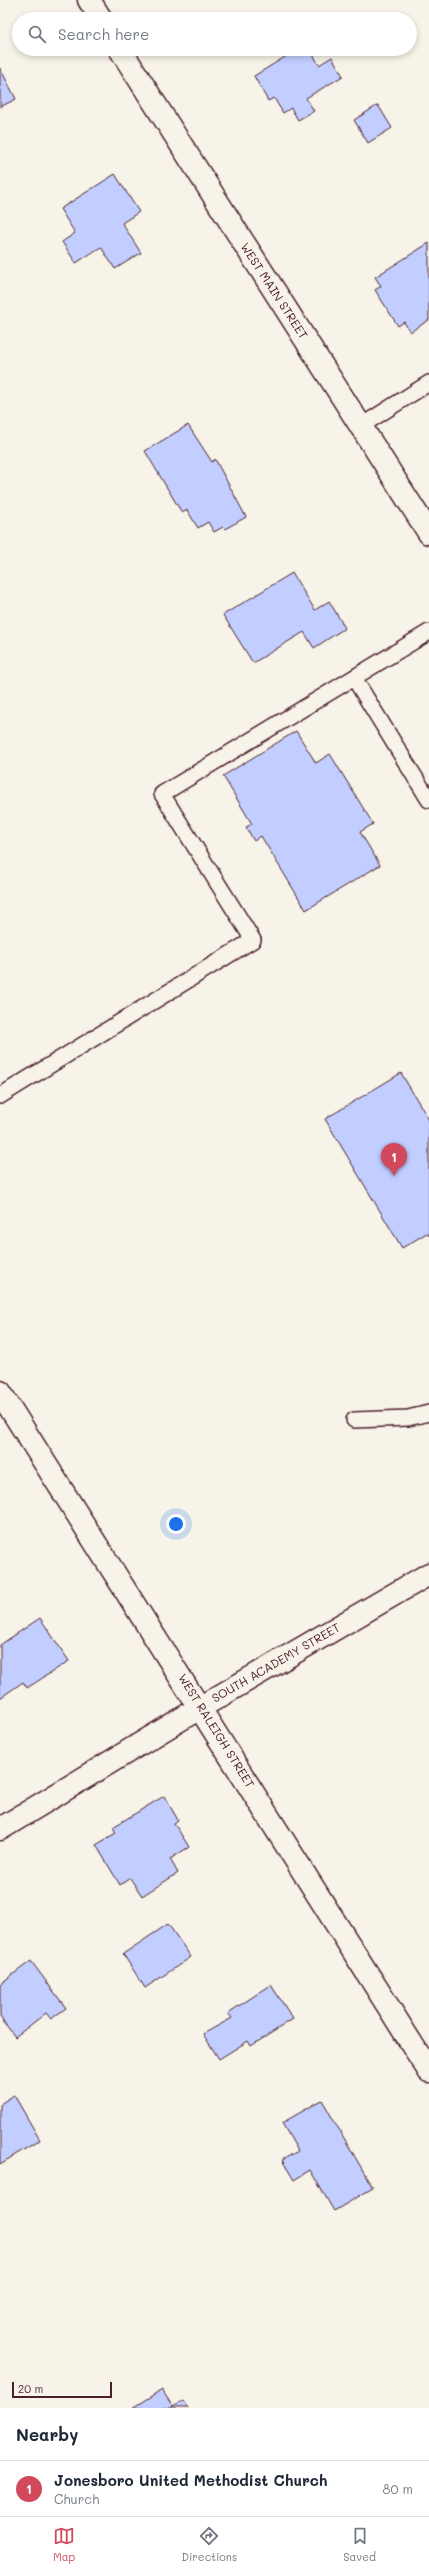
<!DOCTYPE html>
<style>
body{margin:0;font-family:Mali,sans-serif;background:#f2f2f3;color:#1f2937}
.scale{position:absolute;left:12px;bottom:10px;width:100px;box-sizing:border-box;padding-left:4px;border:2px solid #4a1f2b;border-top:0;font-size:11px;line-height:14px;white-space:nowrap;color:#4a1f2b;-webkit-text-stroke:3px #f7f3e8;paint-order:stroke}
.you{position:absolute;left:176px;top:1524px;width:14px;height:14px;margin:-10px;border:3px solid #fff;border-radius:50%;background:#1a73e8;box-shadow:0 0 0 6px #1a73e833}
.badge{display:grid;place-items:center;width:26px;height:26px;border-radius:50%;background:#d1495b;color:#fff;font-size:13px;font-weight:700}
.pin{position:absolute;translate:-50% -33px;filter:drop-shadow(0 1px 2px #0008)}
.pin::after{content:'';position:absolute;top:21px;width:14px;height:12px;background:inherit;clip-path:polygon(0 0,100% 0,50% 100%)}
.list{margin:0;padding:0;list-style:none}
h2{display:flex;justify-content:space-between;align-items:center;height:52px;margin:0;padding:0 16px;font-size:17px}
h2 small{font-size:13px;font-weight:400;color:#747a83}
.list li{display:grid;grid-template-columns:26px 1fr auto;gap:12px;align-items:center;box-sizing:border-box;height:56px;padding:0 16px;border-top:1px solid #e0e1e3}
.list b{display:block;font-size:15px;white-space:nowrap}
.list p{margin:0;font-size:13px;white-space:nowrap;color:#747a83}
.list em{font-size:13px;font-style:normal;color:#747a83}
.icon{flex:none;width:22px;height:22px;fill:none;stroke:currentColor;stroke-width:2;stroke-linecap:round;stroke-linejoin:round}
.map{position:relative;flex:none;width:429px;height:2408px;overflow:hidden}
.search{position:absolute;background:#fff;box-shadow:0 2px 6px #0003;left:12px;right:12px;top:12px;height:44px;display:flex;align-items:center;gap:10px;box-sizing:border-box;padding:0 14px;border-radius:22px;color:#747a83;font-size:15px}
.sheet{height:108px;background:#fff}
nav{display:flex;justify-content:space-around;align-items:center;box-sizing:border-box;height:56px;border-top:1px solid #e0e1e3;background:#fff;font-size:11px;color:#747a83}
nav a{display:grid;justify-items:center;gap:2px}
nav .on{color:#d1495b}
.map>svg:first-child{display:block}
.building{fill:#c1ceff;stroke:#4a1f2b}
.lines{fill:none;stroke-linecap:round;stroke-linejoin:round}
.service-casing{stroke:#4a1f2b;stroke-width:18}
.minor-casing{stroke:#4a1f2b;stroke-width:25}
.secondary-casing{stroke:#4a1f2b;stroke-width:25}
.service{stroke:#f7f3e8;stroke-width:15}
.minor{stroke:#f7f3e8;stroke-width:22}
.secondary{stroke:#f7f3e8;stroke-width:22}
.labels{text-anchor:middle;stroke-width:4;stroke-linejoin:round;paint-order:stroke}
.street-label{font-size:12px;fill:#4a1f2b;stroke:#f7f3e8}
</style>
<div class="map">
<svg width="429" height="2408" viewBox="0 0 429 2408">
<rect width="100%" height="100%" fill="#f7f3e8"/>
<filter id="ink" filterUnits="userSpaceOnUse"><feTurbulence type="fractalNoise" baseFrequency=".025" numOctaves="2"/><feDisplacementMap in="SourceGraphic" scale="8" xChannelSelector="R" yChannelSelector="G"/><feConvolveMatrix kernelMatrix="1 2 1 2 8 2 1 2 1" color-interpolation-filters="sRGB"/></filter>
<g filter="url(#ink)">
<path class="building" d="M298 49H310L319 65 332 57 343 76 306 98 314 111 298 120 291 108 283 113 274 98 268 101 254 76Z
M0 68 16 99 0 107Z
M378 105 392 128 368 143 354 120Z
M115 174 139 212 122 223 141 253 115 269 101 247 76 263 62 242 75 233 60 209Z
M429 243V320L410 332 404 322 398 326 375 290 381 286 375 277Z
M188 425 212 462 215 459 246 517 225 529 223 527 214 532 208 522 198 528 187 510 182 513 145 451Z
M292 573 315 610 329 601 345 628 314 648 304 632 253 663 223 615Z
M296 731 316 763 330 754 373 824 360 832 380 865 306 910 261 836 254 841 246 827 252 824 223 776Z
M401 1073 429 1120V1236L427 1233 402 1248 325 1119Z
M40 1618 69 1661 27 1688 23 1682 0 1698V1645Z
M164 1796 178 1820 174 1823 189 1847 170 1859 178 1873 142 1896 130 1878 120 1885 96 1845 116 1833 113 1827Z
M168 1924 191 1957 145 1988 123 1954Z
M31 1961 66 2008 51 2019 46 2013 15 2037 0 2017V1984Z
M271 1985 293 2019 251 2046 248 2041 219 2059 203 2034 232 2018 228 2013Z
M14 2095 40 2140 0 2164V2104Z
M322 2100 373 2188 334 2211 310 2170 294 2180 282 2160 298 2151 282 2123Z
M162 2390 173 2407 183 2401 188 2408H133Z"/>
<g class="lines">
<g class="service-casing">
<path id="service" d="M361 426 429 383
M354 678 429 800
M0 1096 253 940 162 794 429 632
M354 1420 408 1418 429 1413"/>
</g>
<g class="minor-casing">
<path id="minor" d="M0 1392 429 2071
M0 1829 201 1707 429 1574"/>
</g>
<g class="secondary-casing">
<path id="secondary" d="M89 0 101 19
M120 49 429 533"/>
</g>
<use href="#service" class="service"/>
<use href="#minor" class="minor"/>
<use href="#secondary" class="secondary"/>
</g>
</g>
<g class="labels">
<g class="street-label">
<text transform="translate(274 291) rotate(57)" y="4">WEST MAIN STREET</text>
<text transform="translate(276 1663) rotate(-30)" y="4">SOUTH ACADEMY STREET</text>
<text transform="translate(216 1731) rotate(58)" y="4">WEST RALEIGH STREET</text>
</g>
</g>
</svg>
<div class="scale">20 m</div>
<div class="you"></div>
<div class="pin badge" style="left:394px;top:1176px">1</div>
<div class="search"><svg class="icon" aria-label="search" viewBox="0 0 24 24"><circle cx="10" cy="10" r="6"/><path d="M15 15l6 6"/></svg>Search here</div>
</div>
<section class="sheet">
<h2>Nearby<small></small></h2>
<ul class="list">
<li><span class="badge">1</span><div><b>Jonesboro United Methodist Church</b><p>Church</p></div><em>80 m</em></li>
</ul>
</section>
<nav>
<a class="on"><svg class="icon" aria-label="map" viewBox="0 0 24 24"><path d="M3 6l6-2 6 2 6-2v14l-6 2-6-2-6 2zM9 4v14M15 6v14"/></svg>Map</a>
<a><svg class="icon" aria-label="directions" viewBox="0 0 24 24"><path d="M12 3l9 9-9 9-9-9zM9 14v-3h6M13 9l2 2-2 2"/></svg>Directions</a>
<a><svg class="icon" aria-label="saved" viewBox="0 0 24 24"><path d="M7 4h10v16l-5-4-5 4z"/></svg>Saved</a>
</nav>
